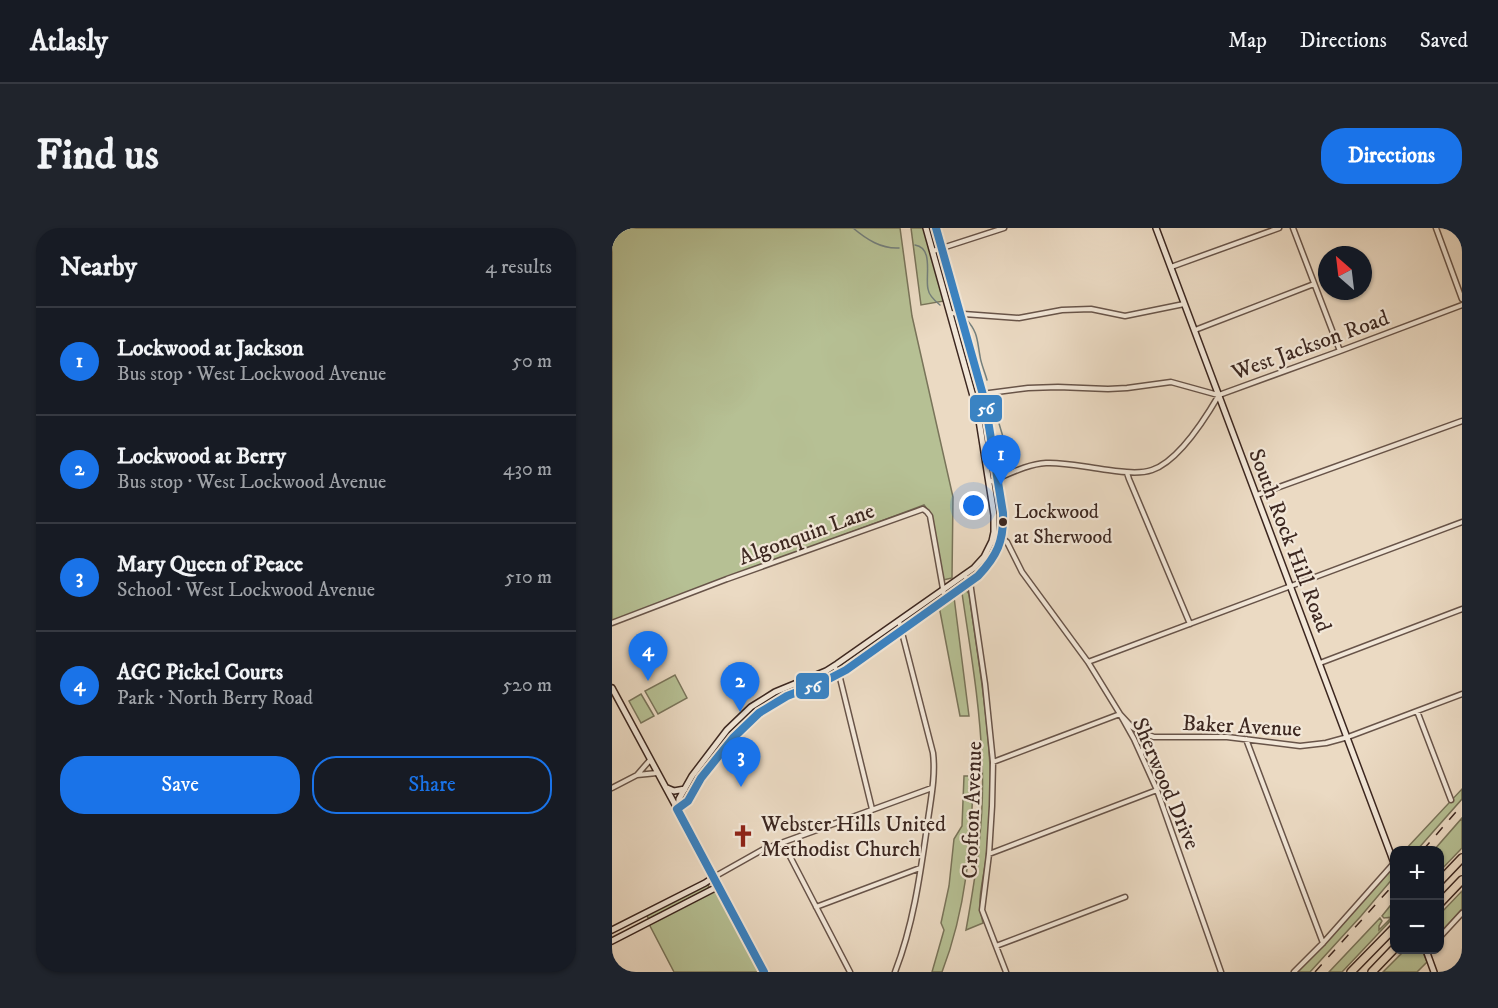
<!DOCTYPE html>
<meta charset="utf-8">
<style>
body{margin:0;font-family:"IM FELL DW Pica",serif;background:#20242c;color:#f1f3f6}
.controls{position:absolute;right:18px;bottom:18px;display:grid;overflow:hidden;border-radius:12px;box-shadow:0 2px 4px #0004}
.controls button{width:54px;height:54px;display:grid;place-items:center;padding:0;border:0;border-bottom:2px solid #363941;background:#171b24;color:#f1f3f6;font:30px sans-serif}
.compass{position:absolute;left:706px;top:18px;width:54px;height:54px;border-radius:50%;background:#171b24;box-shadow:0 2px 4px #0004;rotate:332deg}
.you{position:absolute;left:362px;top:278px;width:21px;height:21px;margin:-15px;border:4px solid #fff;border-radius:50%;background:#1a73e8;box-shadow:0 0 0 9px #1a73e833}
.badge{display:grid;place-items:center;width:39px;height:39px;border-radius:50%;background:#1a73e8;color:#fff;font-size:20px;font-weight:700}
.pin{position:absolute;translate:-50% -50px;filter:drop-shadow(0 2px 3px #0008)}
.pin::after{content:'';position:absolute;top:32px;width:21px;height:18px;background:inherit;clip-path:polygon(0 0,100% 0,50% 100%)}
.list{margin:0;padding:0;list-style:none}
h2{display:flex;justify-content:space-between;align-items:center;height:78px;margin:0;padding:0 24px;font-size:26px}
h2 small{font-size:20px;font-weight:400;color:#9ea1a6}
.list li{display:grid;grid-template-columns:39px 1fr auto;gap:18px;align-items:center;box-sizing:border-box;height:108px;padding:0 24px;border-top:2px solid #363941}
.list b{display:block;font-size:22px;white-space:nowrap}
.list p{margin:0;font-size:20px;white-space:nowrap;color:#9ea1a6}
.list em{font-size:20px;font-style:normal;color:#9ea1a6}
.actions{display:flex;gap:12px;padding:18px 24px}
.actions a{flex:1;padding:14px 0;border:2px solid #1a73e8;border-radius:24px;text-align:center;font-size:21px;color:#1a73e8}
.actions .main{background:#1a73e8;color:#fff}
.map{position:relative;flex:none;width:850px;height:744px;overflow:hidden;border-radius:24px}
header{display:flex;align-items:center;gap:36px;box-sizing:border-box;height:84px;padding:0 30px;background:#171b24;border-bottom:2px solid #363941}
header strong{font-size:28px}
nav{display:flex;gap:33px;margin-inline-start:auto;font-size:21px}
.intro{display:flex;align-items:center;justify-content:space-between;box-sizing:border-box;height:144px;padding:0 36px}
h1{margin:0;font-size:42px}
.button{padding:15px 27px;border-radius:24px;background:#1a73e8;color:#fff;font-size:21px;font-weight:700}
main{display:flex;gap:36px;padding:0 36px}
aside{flex:1;background:#171b24;border-radius:24px;box-shadow:0 2px 4px #0004}
.map>svg:first-child{display:block}
.green{fill:#b6c094;stroke:#79745a;stroke-width:1.5}
.lines{fill:none;stroke-linecap:round;stroke-linejoin:round}
.stream{stroke:#747f7c;stroke-width:1.5}
.street-casing{stroke:#685449;stroke-width:7}
.secondary-casing{stroke:#3c2720;stroke-width:8}
.highway-casing{stroke:#3c2720;stroke-width:10}
.street{stroke:#f2e7d8;stroke-width:4}
.secondary{stroke:#f2e7d8;stroke-width:5}
.highway{stroke:#ebdac3;stroke-width:7}
.rail{stroke:#3c2720;stroke-width:1.5;stroke-dasharray:10 10;stroke-linecap:butt}
.bus-1-casing{stroke:#f2e7d8;stroke-width:12}
.bus-1{stroke:#3a83c3;stroke-width:8}
.bus-dot{fill:#3c2720;stroke:#f2e7d8;stroke-width:2}
.labels{text-anchor:middle;stroke-width:4.5;stroke-linejoin:round;paint-order:stroke}
.bus-label{font-size:20px;fill:#3c2720;stroke:#f2e7d8;text-anchor:start}
.street-label{font-size:22px;fill:#3c2720;stroke:#f2e7d8}
.poi-label{font-size:22px;fill:#3c2720;stroke:#f2e7d8;text-anchor:start}
.line-badge{stroke:#f2e7d8;stroke-width:2}
.badge-label{font-size:16px;text-anchor:middle;font-weight:bold;fill:#fff}
</style>
<header>
<strong>Atlasly</strong>
<nav><a>Map</a><a>Directions</a><a>Saved</a></nav>
</header>
<div class="intro"><h1>Find us</h1><a class="button">Directions</a></div>
<main>
<aside>
<h2>Nearby<small>4 results</small></h2>
<ul class="list">
<li><span class="badge">1</span><div><b>Lockwood at Jackson</b><p>Bus stop · West Lockwood Avenue</p></div><em>50 m</em></li>
<li><span class="badge">2</span><div><b>Lockwood at Berry</b><p>Bus stop · West Lockwood Avenue</p></div><em>430 m</em></li>
<li><span class="badge">3</span><div><b>Mary Queen of Peace</b><p>School · West Lockwood Avenue</p></div><em>510 m</em></li>
<li><span class="badge">4</span><div><b>AGC Pickel Courts</b><p>Park · North Berry Road</p></div><em>520 m</em></li>
</ul>
<div class="actions"><a class="main">Save</a><a>Share</a></div>
</aside>
<div class="map">
<svg width="850" height="744" viewBox="0 0 850 744">
<rect width="100%" height="100%" fill="#ebdac3"/>
<filter id="stains"><feTurbulence type="fractalNoise" baseFrequency=".00333" numOctaves="4"/><feColorMatrix values="0 0 0 0 .2 0 0 0 0 .09 0 0 0 0 .02 0 0 0 .5 -.17"/></filter>
<radialGradient id="worn" r=".72"><stop offset=".6" stop-color="#630" stop-opacity="0"/><stop offset="1" stop-color="#630" stop-opacity=".3"/></radialGradient>
<path class="green" d="M0 0H288L300 88 341 269 340 350 331 352 319 286 312 277 0 393Z
M299 0H312L332 73 309 77Z
M354 362 357 366C365 423 375 481 378 539 379 569 377 601 374 631 371 654 364 673 371 695L354 702C364 646 373 590 370 533 368 476 358 420 350 365Z
M342 369 357 488H348L327 378Z
M284 399 286 402 284 403 229 441 228 440V437Z
M63 447 75 470 46 486 33 463Z
M29 466 42 488 29 495 17 473Z
M352 548H361C360 614 354 682 330 744H320L332 702 329 695 337 658 342 611 350 598Z
M850 561V571L805 622H793Z
M850 590V620L828 643V622H822Z
M779 643 782 644V649L749 688 698 744H685L732 694 776 644Z
M95 656H96L97 659 95 661 37 691 34 687Z
M101 663H104L106 664 148 744H62L37 696Z
M850 663V681L828 705V686Z
M782 673V689L730 744H717L768 690 770 693 767 698V702L780 689 772 690 770 688Z
M793 722H810L815 734 805 744H771Z"/>
<g class="lines">
<path class="stream" d="M241 0C254 11 269 21 287 20
M303 17C322 20 313 48 316 61 317 68 323 73 328 77
M354 91C366 104 365 112 368 128 369 136 373 144 375 152
M380 172 400 239"/>
<g class="street-casing">
<path id="street" d="M681 0 728 123
M824 0 850 71
M321 23 392 0
M559 39 667 0
M338 85 407 90 450 82 479 81 513 88 572 76
M583 102 702 56
M362 167 416 160 446 159 496 161 515 160 559 154 606 167
M515 245 517 251 578 396
M377 254C395 247 415 236 434 235 452 234 472 239 489 241 505 243 525 247 540 242 567 233 593 191 607 167L728 123 850 77
M645 267 850 193
M381 308 390 310 395 314 410 344 476 434 508 486 522 511 545 562 609 744
M352 347 358 354 373 456 381 534 380 578 377 626 370 682 394 744
M0 395 115 351 311 281 315 284 318 288 333 372
M476 434 850 294
M708 435 850 381
M222 438 227 446 260 581
M805 483 839 572
M634 511 711 715
M529 526 537 508
M38 532 25 547 45 545
M381 534 508 486 520 499 528 504 542 509H615L688 518 714 515 736 509 850 466
M0 560 25 547
M171 615 238 744
M377 626 545 562
M102 649 150 622 320 560
M204 679 308 640
M828 709 850 685
M384 718 513 669
M283 744C301 698 308 648 315 599 318 575 324 549 321 525L287 393
M682 744 711 715 782 635"/>
</g>
<g class="secondary-casing">
<path id="secondary" d="M544 0 782 635
M0 460 102 649 152 744
M55 560 62 563 73 561
M65 581 76 573 89 550 121 510 147 485 175 468 211 454 234 442 366 348C386 329 393 312 391 285L373 174 324 0
M66 581 67 571 80 548 115 502 139 479 163 464 214 443 225 436 362 340 372 329 380 313 382 304V287L366 186 314 0
M0 702 93 655 102 649
M0 713 107 658
M814 722 822 744"/>
</g>
<g class="highway-casing">
<path id="highway" d="M828 653 850 630
M828 675 850 652
M739 744 782 700
M760 744 782 721"/>
</g>
<use href="#street" class="street"/>
<use href="#secondary" class="secondary"/>
<use href="#highway" class="highway"/>
<path class="rail" d="M811 622 850 577
M703 744 782 656"/>
<g class="bus-1-casing">
<path id="bus-1" d="M65 581 76 573 89 550 121 510 147 485 175 468 211 454 234 442 366 348C385 328 392 313 391 285L373 174 324 0
M65 581 152 744"/>
</g>
<use href="#bus-1" class="bus-1"/>
</g>
<defs>
<g id="church-bare" transform="scale(1.8)"><path d="M-1.2-6h2.4v3.5h3.3v2.4h-3.3V6h-2.4V-.1h-3.3v-2.4h3.3Z" fill="#8f2418" stroke="#f2e7d8" stroke-width="2.5" paint-order="stroke"/></g>
</defs>
<g fill-rule="evenodd">
<use href="#church-bare" x="131" y="608"/>
</g>
<circle class="bus-dot" cx="391" cy="294" r="5"/>
<g class="labels">
<g class="bus-label">
<text x="402" y="290">Lockwood<tspan x="402" dy="25">at Sherwood</tspan></text>
</g>
<g class="street-label">
<text transform="translate(698 116) rotate(-20)" y="8">West Jackson Road</text>
<text transform="translate(194 305) rotate(-20)" y="8">Algonquin Lane</text>
<text transform="translate(679 312) rotate(69)" y="8">South Rock Hill Road</text>
<text transform="translate(630 497) rotate(3)" y="8">Baker Avenue</text>
<text transform="translate(555 555) rotate(67)" y="8">Sherwood Drive</text>
<text transform="translate(359 582) rotate(-88)" y="8">Crofton Avenue</text>
</g>
<g class="poi-label">
<text x="149" y="603">Webster Hills United<tspan x="149" dy="25">Methodist Church</tspan></text>
</g>
</g>
<g class="line-badge">
<rect x="357" y="166" width="34" height="29" rx="6" fill="#3a83c3"/>
<rect x="183" y="444" width="35" height="28" rx="6" fill="#3a83c3"/>
</g>
<g class="badge-label">
<text x="374" y="186">56</text>
<text x="201" y="464">56</text>
</g>
<rect width="100%" height="100%" filter="url(#stains)"/>
<rect width="100%" height="100%" fill="url(#worn)"/>
</svg>
<div class="controls">
<button>+</button>
<button>−</button>
</div>
<svg class="compass" viewBox="-18 -18 36 36"><path d="M0-13l5 13h-10z" fill="#e53935"/><path d="M0 13l5-13h-10z" fill="#9ea1a6"/></svg>
<div class="you"></div>
<div class="pin badge" style="left:389px;top:257px">1</div>
<div class="pin badge" style="left:128px;top:484px">2</div>
<div class="pin badge" style="left:129px;top:559px">3</div>
<div class="pin badge" style="left:36px;top:453px">4</div>
</div>
</main>
